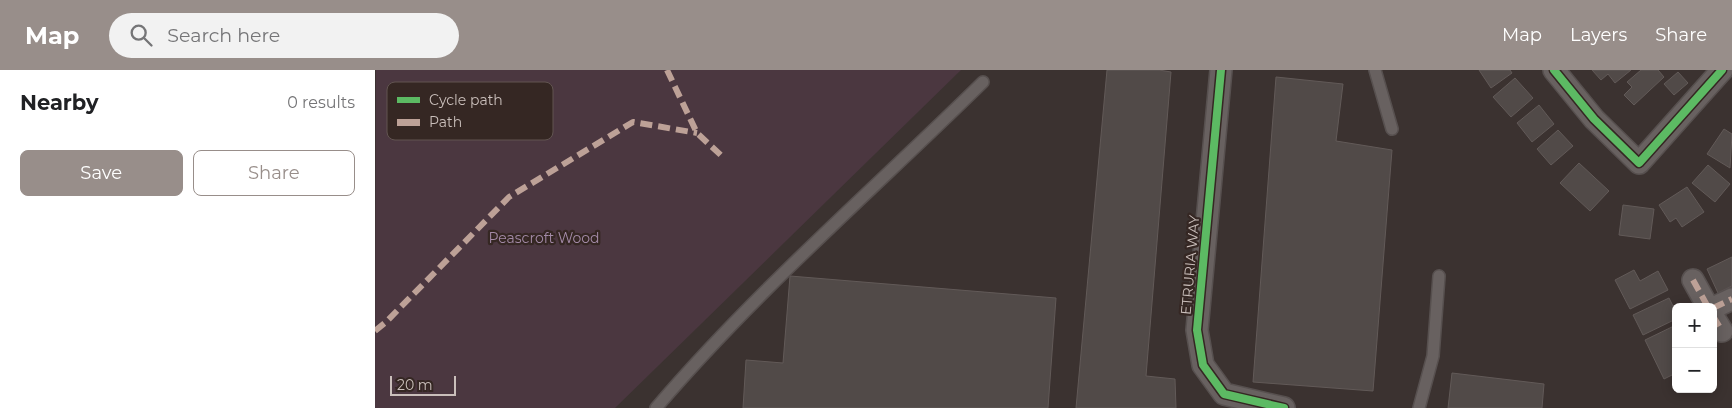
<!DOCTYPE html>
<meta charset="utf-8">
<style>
body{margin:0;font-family:Montserrat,sans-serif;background:#f2f2f2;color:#202124}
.controls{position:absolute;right:15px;bottom:15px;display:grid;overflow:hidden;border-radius:8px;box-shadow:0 2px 12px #0003}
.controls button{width:45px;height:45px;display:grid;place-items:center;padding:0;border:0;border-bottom:1px solid #e0e0e0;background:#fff;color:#202124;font:25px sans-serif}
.scale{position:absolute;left:15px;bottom:12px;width:66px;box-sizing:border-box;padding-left:5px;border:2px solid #cabfbb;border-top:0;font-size:14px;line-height:18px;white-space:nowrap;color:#cabfbb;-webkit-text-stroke:4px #352723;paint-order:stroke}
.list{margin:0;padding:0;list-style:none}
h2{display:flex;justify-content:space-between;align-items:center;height:65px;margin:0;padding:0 20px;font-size:21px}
h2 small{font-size:16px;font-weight:400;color:#757577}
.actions{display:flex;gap:10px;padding:15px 20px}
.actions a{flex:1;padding:11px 0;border:1px solid #988e8a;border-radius:8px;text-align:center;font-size:18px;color:#988e8a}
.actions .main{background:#988e8a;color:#fff}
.icon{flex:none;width:28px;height:28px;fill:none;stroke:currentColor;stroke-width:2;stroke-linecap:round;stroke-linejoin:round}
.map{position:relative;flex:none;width:1357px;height:338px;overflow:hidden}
header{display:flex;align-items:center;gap:30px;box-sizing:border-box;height:70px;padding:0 25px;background:#988e8a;color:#fff}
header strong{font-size:24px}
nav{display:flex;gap:28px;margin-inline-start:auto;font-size:18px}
.search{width:350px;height:45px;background:#f2f2f2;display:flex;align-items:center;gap:12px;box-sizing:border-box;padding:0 18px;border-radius:28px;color:#757577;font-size:19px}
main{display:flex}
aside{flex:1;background:#fff}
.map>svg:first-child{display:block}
.green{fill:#4b3740}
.building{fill:#514a48;stroke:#625a58}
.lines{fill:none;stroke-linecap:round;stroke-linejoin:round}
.lane-casing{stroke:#57504f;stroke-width:14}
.street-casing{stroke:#57504f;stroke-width:24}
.lane{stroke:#686160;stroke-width:11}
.street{stroke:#686160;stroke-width:21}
.quiet{stroke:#bda197;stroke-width:6;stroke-dasharray:12 6;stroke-linecap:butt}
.cycleway-casing{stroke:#352723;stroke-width:11}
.cycleway{stroke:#5cba63;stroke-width:8}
.labels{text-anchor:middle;stroke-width:4.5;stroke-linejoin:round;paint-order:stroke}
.park-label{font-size:14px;fill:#a38aa7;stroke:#352723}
.street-label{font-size:14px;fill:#cabfbb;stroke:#352723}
.key{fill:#352723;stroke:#625551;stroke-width:1}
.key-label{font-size:14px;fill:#cabfbb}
</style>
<header>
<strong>Map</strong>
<div class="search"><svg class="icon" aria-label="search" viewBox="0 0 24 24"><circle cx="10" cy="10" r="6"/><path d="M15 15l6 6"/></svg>Search here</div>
<nav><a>Map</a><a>Layers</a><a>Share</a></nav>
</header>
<main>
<aside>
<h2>Nearby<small>0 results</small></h2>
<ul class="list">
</ul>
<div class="actions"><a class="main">Save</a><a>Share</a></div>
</aside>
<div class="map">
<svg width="1357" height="338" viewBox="0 0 1357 338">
<rect width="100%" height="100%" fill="#3b3230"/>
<path class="green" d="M1 0H586L240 338H0Z"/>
<path class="building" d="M732 0H784L796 2 771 306 800 309 801 338H701Z
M1104 0H1135L1137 3 1116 18Z
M1217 0H1256L1240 13 1233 4 1226 10Z
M1266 0H1283L1289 7 1259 35 1249 25 1257 17 1252 12Z
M1303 2 1313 13 1299 25 1289 14Z
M901 7 968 14 961 71 1017 80 998 321 878 312Z
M1140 8 1158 28 1136 47 1118 27Z
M1164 35 1179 54 1157 72 1142 53Z
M1349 59 1357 64 1355 98 1332 84Z
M1183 60 1198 76 1176 95 1162 79Z
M1204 93 1234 121 1215 141 1185 113Z
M1333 95 1355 114 1340 132 1317 113Z
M1312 117 1329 142 1307 157 1301 148 1295 152 1284 135Z
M1248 135 1279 139 1275 169 1244 165Z
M1357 187V216L1343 223 1332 199Z
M1259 200 1265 211 1283 201 1293 220 1255 239 1240 210Z
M415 206 681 228 673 338H368L371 290 408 293Z
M1294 228 1301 242V249L1268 265 1258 245Z
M1301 255V303L1289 309 1270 270Z
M1077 303 1169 314 1167 338H1073Z"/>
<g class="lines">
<g class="lane-casing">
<path id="lane" d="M1000 0 1017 59
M281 338C381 221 498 120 608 12
M1044 338 1058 286 1064 206"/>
</g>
<g class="street-casing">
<path id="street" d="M846 0 822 260 828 295 849 324 909 338
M1179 0 1219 49 1264 93 1347 0
M1318 210 1333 237
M1338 238 1357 229
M1338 246 1347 261"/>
</g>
<use href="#lane" class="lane"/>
<use href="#street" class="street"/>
<path class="quiet" d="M292 0 322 63 350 89
M1318 210 1333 237
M1338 238 1357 229
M1338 246 1347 261
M0 261 11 252 134 127 258 52 322 63"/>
<g class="cycleway-casing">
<path id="cycleway" d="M846 0 822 260 828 295 849 324 909 338
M1179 0 1219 49 1264 93 1347 0"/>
</g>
<use href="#cycleway" class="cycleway"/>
</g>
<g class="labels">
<g class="park-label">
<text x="169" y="173">Peascroft Wood</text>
</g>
<g class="street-label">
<text transform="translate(815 195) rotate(-85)" y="5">ETRURIA WAY</text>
</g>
</g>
<rect x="12" y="12" width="166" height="58" rx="8" class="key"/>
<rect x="22" y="27" width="23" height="6" fill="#5cba63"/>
<rect x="22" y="49" width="23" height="7" fill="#bda197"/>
<g class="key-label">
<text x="54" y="35">Cycle path</text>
<text x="54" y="57">Path</text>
</g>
</svg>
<div class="controls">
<button>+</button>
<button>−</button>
</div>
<div class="scale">20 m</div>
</div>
</main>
